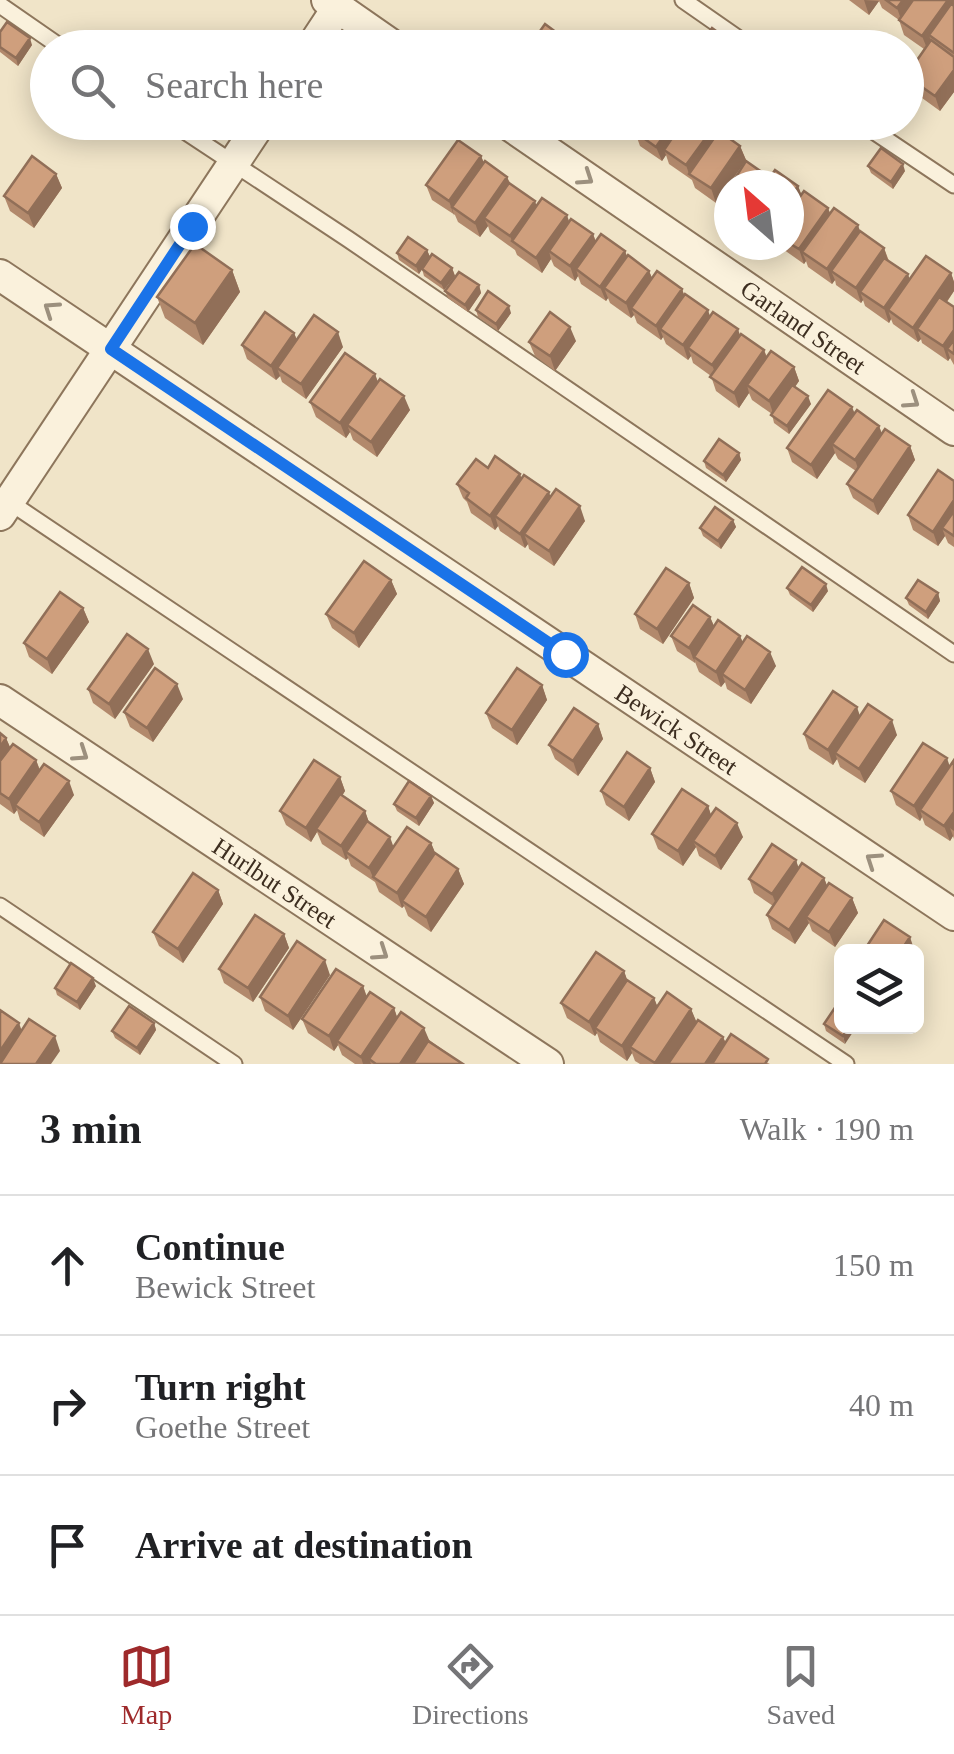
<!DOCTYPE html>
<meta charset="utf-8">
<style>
body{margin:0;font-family:"Times New Roman",serif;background:#f2f2f2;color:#202124}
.controls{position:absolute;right:30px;bottom:30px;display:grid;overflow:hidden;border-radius:15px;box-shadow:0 5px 25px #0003}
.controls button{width:90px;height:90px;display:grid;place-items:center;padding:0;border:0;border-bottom:2px solid #e0e0e0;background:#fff;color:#202124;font:50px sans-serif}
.compass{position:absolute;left:714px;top:170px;width:90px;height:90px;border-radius:50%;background:#fff;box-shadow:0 5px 25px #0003;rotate:332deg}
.stop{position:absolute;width:30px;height:30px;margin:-22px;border:8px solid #1a73e8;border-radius:50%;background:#fff}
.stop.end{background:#1a73e8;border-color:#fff;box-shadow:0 2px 10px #0008}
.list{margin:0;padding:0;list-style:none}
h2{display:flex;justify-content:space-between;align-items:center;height:130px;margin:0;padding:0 40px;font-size:42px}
h2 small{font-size:32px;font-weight:400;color:#757577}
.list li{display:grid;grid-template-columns:65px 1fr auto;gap:30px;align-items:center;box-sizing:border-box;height:140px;padding:0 40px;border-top:2px solid #e0e0e0}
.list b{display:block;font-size:38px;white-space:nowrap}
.list p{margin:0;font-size:32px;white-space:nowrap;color:#757577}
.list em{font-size:32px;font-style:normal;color:#757577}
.icon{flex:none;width:55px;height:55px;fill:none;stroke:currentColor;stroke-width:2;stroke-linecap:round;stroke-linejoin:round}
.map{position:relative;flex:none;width:954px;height:1064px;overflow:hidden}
.search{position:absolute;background:#fff;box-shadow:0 5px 25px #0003;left:30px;right:30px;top:30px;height:110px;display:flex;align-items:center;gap:25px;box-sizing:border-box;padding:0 35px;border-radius:55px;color:#757577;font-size:38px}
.sheet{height:550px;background:#fff}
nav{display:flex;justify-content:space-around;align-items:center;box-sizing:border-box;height:140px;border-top:2px solid #e0e0e0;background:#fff;font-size:28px;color:#757577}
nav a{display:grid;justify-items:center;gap:5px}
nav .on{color:#9e2a2b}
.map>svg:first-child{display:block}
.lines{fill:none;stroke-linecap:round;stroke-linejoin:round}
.service-casing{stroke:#8d765c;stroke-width:19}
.minor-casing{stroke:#8d765c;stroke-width:34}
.service{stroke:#faf1dc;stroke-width:15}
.minor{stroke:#faf1dc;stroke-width:30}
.wall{fill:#b2896c}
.shaded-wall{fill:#916f58}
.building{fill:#cf9f7d;stroke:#916f58;stroke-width:2.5}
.oneway{stroke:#9c907e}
.route{stroke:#1a73e8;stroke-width:12}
.labels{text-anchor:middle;stroke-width:10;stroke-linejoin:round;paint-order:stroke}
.street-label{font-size:25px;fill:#3d2e20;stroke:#f7eed8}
</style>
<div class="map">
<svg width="954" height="1064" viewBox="0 0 954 1064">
<rect width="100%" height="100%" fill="#f0e4c8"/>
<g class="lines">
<g class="service-casing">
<path id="service" d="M683 0 752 48
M0 5 62 48
M171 122 348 239 954 654
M860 122 954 185
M8 501 846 1064
M0 906 234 1064"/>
</g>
<g class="minor-casing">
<g id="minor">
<path d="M327 0 396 48"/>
<path d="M311 48 338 7"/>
<path id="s1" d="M505 122 954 430"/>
<path id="s2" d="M0 275 954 915"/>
<path d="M0 515 261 122"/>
<path id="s3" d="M0 700 548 1064"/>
</g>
</g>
<use href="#service" class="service"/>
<use href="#minor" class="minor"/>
</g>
<path class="wall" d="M849 0H954V92L940 111 911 90 906 77V75L924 49 904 35 899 20 882 8 879 1 869 15Z
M0 32 32 45 18 66 0 52Z
M713 128 716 136 740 146 746 160 716 203 695 188 692 180 669 164 666 155 662 161 640 146 635 132Z
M481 156 484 163 507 177 510 183 537 206 593 234 596 242 625 251 627 256 649 271 652 278 682 289 684 295 710 317 764 350 767 357 794 367 799 381 795 387 811 404 789 434 774 423 772 414 752 400 749 393 739 408 716 391 711 376 693 363 691 356 688 360 666 344 663 337 661 340 637 323 634 315 631 318 610 303 608 298 606 301 581 284 578 276 575 281 554 266 551 259 542 273 517 255 515 250 490 232 488 226 480 237 458 222 455 215 432 200 426 185Z
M868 166 905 171 893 189 871 173Z
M56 174 62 188 34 228 10 211 4 196Z
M766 175 768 181 798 186 801 194 828 208 830 213 860 231 884 248 889 261 909 279 951 273 954 282V291L947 302 954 354V365L950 358 948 361 922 343 921 339 918 342 893 324 891 319 889 323 865 306 863 300 861 303 836 285 835 280 832 284 808 267 806 261 804 264 780 247 779 245H789V185H732V183Z
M427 250 430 257 452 268 455 276 444 290 424 276 422 269 419 274 399 260 397 253Z
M232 270 240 292 203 345 165 318 157 297Z
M479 285 481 293 468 312 448 298 445 291Z
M476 310 511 313 498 331 478 317Z
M294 333 297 340 343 347 306 399 282 382 280 376 276 380 247 359 242 345Z
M576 341 555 371 535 356 529 342Z
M375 374 378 382 410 410 377 457 353 440 350 432 346 438 316 417 310 402Z
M855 413 879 426 882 434 910 446 915 460 878 515 853 498 847 484 856 471 838 459 835 453 817 479 792 462 787 448Z
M739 453 741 460 726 482 706 468 704 461Z
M488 468 521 479 585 521 554 566 529 549 528 544 525 548 500 531 498 526 495 530 471 513 467 502 463 498 457 484Z
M954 481V547L948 543 945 536 938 546 913 530 908 515Z
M733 520 736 527 721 549 703 536 700 528Z
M391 580 397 594 359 648 332 628 326 614Z
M689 583 694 598 663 644 640 629 635 614Z
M787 588 828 591 813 612 790 595Z
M938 593 940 601 928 619 909 605 906 598Z
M83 608 89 622 52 674 29 657 24 643Z
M710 617 714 626 740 636 743 643 776 666 751 704 727 689 725 682 721 687 699 672 695 662V663L677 651 671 636Z
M154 664 115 719 93 703 88 689Z
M542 685 547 700 517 745 492 728 486 713Z
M183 699 153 742 130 727 124 712Z
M860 716 897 735 865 783 840 767 837 759 833 765 809 749 804 734Z
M598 724 603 739 578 776 555 759 549 745Z
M0 733 6 738 10 747 36 760 40 770 74 795 44 837 20 820 17 810 14 814 0 804Z
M954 760V839L953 836 950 841 925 825 922 817 920 821 896 805 891 791 950 766Z
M650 768 655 782 629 821 606 805 601 791Z
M340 777 345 791 342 796 365 811 369 823 394 847 431 843 435 853 458 869 464 884 431 932 408 916 404 906 402 908 379 892 375 882 351 866 348 858 346 860 322 844 317 832 311 842 286 825 280 811Z
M431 796 434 803 419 826 397 811 394 804Z
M708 806 711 815 743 837 721 870 699 856 696 847 683 866 658 849 652 834Z
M796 860 798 868 824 878 827 886 852 898 858 913 835 947 812 931 809 923 795 944 772 929 767 915 773 906 754 893 749 879Z
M218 890 223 904 183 963 159 946 153 932Z
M284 934 289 948 253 1002 224 983 219 969Z
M624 971 627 980 654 998 657 1006 691 1009 696 1022 723 1037 726 1043 770 1064H640L635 1061 632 1053 627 1061 600 1042 597 1033 595 1036 567 1018 561 1003Z
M330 975 293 1030 265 1011 260 997Z
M96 986 80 1010 57 995 55 988Z
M363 986 367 997 394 1008 397 1017 463 1064H355L342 1055 338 1045 334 1051 308 1033 302 1019Z
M836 1006 845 1044 826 1031 824 1024Z
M154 1023 156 1030 140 1055 115 1038 112 1031Z"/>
<path class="shaded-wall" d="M864 0 879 1 869 15Z
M903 0H918L902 22 897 8Z
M948 0H954V14L929 35 932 44 928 51 922 36Z
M30 38 32 45 18 66 16 58Z
M954 70V92L940 111 935 96Z
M673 122H689L664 150 666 155 662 161 656 147Z
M713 128 718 142 689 174 691 180 686 165Z
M740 146 746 160 716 203 711 188Z
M481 156 487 171 452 207 454 216 449 201Z
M903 164 905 171 893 189 891 182Z
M56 174 62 188 34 228 28 213Z
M766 175 768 182 766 185H759Z
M507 177 513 191 484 218 488 226 480 237 475 223Z
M798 186 804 201 789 221V199Z
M535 201 540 216 512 241 510 236Z
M828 208 833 222 802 252 806 261 804 264 799 249Z
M567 215 572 230 549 251 551 259 542 273 536 258Z
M858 225 863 240 831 271 835 280 832 284 827 269Z
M593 234 598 248 576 269 578 276 575 281 570 266Z
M884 248 889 263 860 292 863 300 861 303 856 288Z
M427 250 430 257 419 274 416 266Z
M625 251 630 266 604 288 608 298 606 301 600 287Z
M452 268 455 276 444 290 441 283Z
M232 270 240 292 203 345 195 323Z
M649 271 655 285 631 308 634 315 631 318 626 303Z
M951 273 954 282V291L924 334 917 329 921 339 918 342 913 328Z
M908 274 913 289 888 310 891 319 889 323 884 308Z
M479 285 481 293 468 312 465 305Z
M682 289 687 303 660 329 663 337 661 340 656 326Z
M509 306 511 313 498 331 496 324Z
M708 310 713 325 688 348 691 356 688 360 683 345Z
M570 327 576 341 555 371 550 356Z
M738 329 743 344 718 380 712 365Z
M954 330V353L947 349 950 358 948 361 943 346Z
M338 332 343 347 306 399 301 384Z
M294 333 300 348 277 368 280 376 276 380 271 366Z
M764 350 769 365 747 385 749 393 739 408 734 393Z
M794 367 799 381 774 416 769 401Z
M375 374 380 389 347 425 350 432 346 438 340 423Z
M404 396 410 410 377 457 371 442Z
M808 396 811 404 789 434 787 426Z
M852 407 858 421 832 444 835 453 817 479 811 465Z
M879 426 884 440 860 474 855 460Z
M910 446 915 460 878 515 873 501Z
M739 453 741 460 726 482 723 475Z
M520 474 525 488 495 516 498 526 495 530 490 516Z
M549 492 554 507 524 534 528 544 525 548 520 534Z
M954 500V522L942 528 945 536 938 546 933 532Z
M580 506 585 521 554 566 549 551Z
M733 520 736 527 721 549 718 541Z
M391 580 397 594 359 648 354 633Z
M689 583 694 598 663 644 657 629Z
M826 584 828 591 813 612 811 605Z
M938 593 940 601 928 619 926 612Z
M83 608 89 622 52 674 47 659Z
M710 617 716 631 694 657 695 663 689 648Z
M740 636 746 650 722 674 725 682 721 687 716 672Z
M148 649 154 664 115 719 109 704Z
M770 652 776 666 751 704 745 690Z
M177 684 183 699 153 742 147 728Z
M542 685 547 700 517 745 512 730Z
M857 707 862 722 835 753 837 759 833 765 828 750Z
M892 720 897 735 865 783 859 769Z
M598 724 603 739 578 776 573 761Z
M6 738 12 752 0 769V747Z
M947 758 952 773 920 810 922 817 920 821 914 806Z
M36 760 41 774 15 805 17 810 14 814 9 799Z
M650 768 655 782 629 821 624 807Z
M340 777 345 791 319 831 316 829 317 832 311 842 306 828Z
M69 781 74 795 44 837 39 822Z
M431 796 434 803 419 826 416 818Z
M708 806 713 821 693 841 696 847 683 866 678 851Z
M365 811 370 825 346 852 348 858 346 860 341 846Z
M954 812V831L950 828 953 836 950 841 944 826Z
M737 823 743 837 721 870 715 856Z
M390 837 395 851 373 877 375 882 369 868Z
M431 843 437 857 402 901 404 906 402 908 397 893Z
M796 860 801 875 778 909 772 894Z
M458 869 464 884 431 932 426 917Z
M824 878 830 893 806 917 809 923 795 944 789 930Z
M218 890 223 904 183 963 178 949Z
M852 898 858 913 835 947 829 932Z
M284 934 289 948 253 1002 248 988Z
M910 937 915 952H900Z
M325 960 330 975 293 1030 288 1016Z
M624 971 629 985 595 1028 597 1033 595 1036 589 1022Z
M93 978 96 986 80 1010 77 1002Z
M363 986 368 1001 337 1041 338 1045 334 1051 329 1036Z
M654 998 660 1013 630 1047 632 1053 627 1061 622 1046Z
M394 1008 399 1023 369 1059 371 1064H363L361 1057Z
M691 1009 697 1023 669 1064H655Z
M19 1023 24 1037 0 1064V1051Z
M154 1023 156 1030 140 1055 137 1048Z
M850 1026H857L845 1044 843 1036Z
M424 1028 430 1042 415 1064H400Z
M55 1036 60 1051 51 1064H36Z
M723 1037 729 1052 720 1064H705Z"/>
<path class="building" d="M886 0H903L897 8Z
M913 0H948L922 36 899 20Z
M951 4 954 6V53L929 35Z
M7 22 30 38 16 58 0 47V32Z
M545 24 568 41 564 48H528Z
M712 28 734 44 731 48H698Z
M931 40 954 57V70L935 96 906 76Z
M642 122H673L656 147 635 132Z
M683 122H705L713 128 686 165 664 150Z
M719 131 740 146 711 188 689 174Z
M458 140 481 156 449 201 426 185Z
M881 148 903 164 891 182 868 166Z
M32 156 56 174 28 213 4 196Z
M485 161 507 177 475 223 452 207Z
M746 161 766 175 759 185H734L732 183Z
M775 170 798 186 789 199V185H765Z
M509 183 535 201 510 236 484 218Z
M804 191 828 208 799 249 789 243V212Z
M542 198 567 215 536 258 512 241Z
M834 208 858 225 827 269 802 252Z
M571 219 593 234 570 266 549 251Z
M860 231 884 248 856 288 831 271Z
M601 234 625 251 600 287 576 269Z
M408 237 427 250 416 266 397 253Z
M195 244 232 270 195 323 157 297Z
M432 254 452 268 441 283 422 269Z
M628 255 649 271 626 303 604 288Z
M926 256 951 273 913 328 888 310Z
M884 258 908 274 884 308 860 292Z
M657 271 682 289 656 326 631 308Z
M459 272 479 285 465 305 445 291Z
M488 291 509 306 496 324 476 310Z
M685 294 708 310 683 345 660 329Z
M939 297 954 307V330L943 346 917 329Z
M265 312 294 333 271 366 242 345Z
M550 312 570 327 550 356 529 342Z
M713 312 738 329 712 365 688 348Z
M314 315 338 332 301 384 277 368Z
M741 334 764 350 734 393 710 377Z
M954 340V354L947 349Z
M771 351 794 367 769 401 747 385Z
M345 353 375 374 340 423 310 402Z
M380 379 404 396 371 442 347 425Z
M792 385 808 396 787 426 771 415Z
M828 390 852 407 811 465 787 448Z
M857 410 879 426 855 460 832 444Z
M885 429 910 446 873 501 847 484Z
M719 439 739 453 723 475 704 461Z
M495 456 520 474 490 516 466 498 469 493 457 484 476 459 488 468Z
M938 470 954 481V500L933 532 908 515Z
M524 475 549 492 520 534 495 516Z
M556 489 580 506 549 551 524 534Z
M715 507 733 520 718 541 700 528Z
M954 511V536L942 528Z
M364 561 391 580 354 633 326 614Z
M802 567 826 584 811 605 787 588Z
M666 568 689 583 657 629 635 614Z
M918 580 938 593 926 612 906 598Z
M60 592 83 608 47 659 24 643Z
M693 605 710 617 689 648 671 636Z
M718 620 740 636 716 672 694 657Z
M127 634 148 649 109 704 88 689Z
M747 636 770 652 745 690 722 674Z
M155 668 177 684 147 728 124 712Z
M517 668 542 685 512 730 486 713Z
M833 691 857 707 828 750 804 734Z
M868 704 892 720 859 769 835 753Z
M574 708 598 724 573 761 549 745Z
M0 733 6 738 0 747Z
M923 743 947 758 914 806 891 791Z
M13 744 36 760 9 799 0 793V761Z
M627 752 650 768 624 807 601 791Z
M314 760 340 777 306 828 280 811Z
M954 760V812L944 826 920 810Z
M44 764 69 781 39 822 15 805Z
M409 781 431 796 416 818 394 804Z
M682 789 708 806 678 851 652 834Z
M340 794 365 811 341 846 316 829Z
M716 808 737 823 715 856 693 841Z
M367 821 390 837 369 868 346 852Z
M407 827 431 843 397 893 373 877Z
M772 844 796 860 772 894 749 879Z
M435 853 458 869 426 917 402 901Z
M802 863 824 878 789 930 767 915Z
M193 873 218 890 178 949 153 932Z
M829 883 852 898 829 932 806 917Z
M255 915 284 934 248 988 219 969Z
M884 920 910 937 900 952H863Z
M297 941 325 960 288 1016 260 997Z
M596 952 624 971 589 1022 561 1003Z
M71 963 93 978 77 1002 55 988Z
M336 969 363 986 329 1036 302 1019Z
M627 980 654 998 622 1046 595 1028Z
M370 992 394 1008 361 1057 337 1041Z
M667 992 691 1009 655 1063 630 1047Z
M129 1006 154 1023 137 1048 112 1031Z
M836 1006 842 1009V1026H850L843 1036 824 1024Z
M0 1010 19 1023 0 1051Z
M401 1012 424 1028 400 1064H376L369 1059Z
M29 1019 55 1036 36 1064H0Z
M698 1020 723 1037 705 1064H668Z
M731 1034 768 1059 765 1064H712Z
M428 1041 463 1064H413Z"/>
<defs><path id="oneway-chevron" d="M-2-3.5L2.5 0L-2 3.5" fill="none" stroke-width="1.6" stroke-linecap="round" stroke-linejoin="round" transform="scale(2.5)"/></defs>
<g class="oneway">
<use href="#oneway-chevron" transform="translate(586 178) rotate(34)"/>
<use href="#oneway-chevron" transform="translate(51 309) rotate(-146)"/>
<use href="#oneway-chevron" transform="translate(912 401) rotate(34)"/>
<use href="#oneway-chevron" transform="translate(81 754) rotate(34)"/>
<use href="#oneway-chevron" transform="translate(873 860) rotate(-146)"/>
<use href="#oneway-chevron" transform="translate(381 953) rotate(34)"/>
</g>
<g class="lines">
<path class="route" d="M192 226 111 349 565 654"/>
</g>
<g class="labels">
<g class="street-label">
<text dy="9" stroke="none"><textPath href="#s1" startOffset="362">Garland Street</textPath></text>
<text dy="9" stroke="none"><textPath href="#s2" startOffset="815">Bewick Street</textPath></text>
<text dy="9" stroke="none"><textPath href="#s3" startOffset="330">Hurlbut Street</textPath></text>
</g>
</g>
</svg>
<div class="controls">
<button><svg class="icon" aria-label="layers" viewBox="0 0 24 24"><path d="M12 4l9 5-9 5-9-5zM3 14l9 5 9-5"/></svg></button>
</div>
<svg class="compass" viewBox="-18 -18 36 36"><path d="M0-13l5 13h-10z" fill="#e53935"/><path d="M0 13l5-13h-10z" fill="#757577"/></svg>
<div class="stop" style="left:565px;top:654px"></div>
<div class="stop end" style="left:192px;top:226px"></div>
<div class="search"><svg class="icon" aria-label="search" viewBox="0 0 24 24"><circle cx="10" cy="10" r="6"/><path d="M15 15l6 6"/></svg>Search here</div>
</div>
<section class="sheet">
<h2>3 min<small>Walk · 190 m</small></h2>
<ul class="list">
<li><svg class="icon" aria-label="ahead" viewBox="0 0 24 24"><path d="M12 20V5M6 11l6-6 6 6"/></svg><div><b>Continue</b><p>Bewick Street</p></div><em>150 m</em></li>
<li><svg class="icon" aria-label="right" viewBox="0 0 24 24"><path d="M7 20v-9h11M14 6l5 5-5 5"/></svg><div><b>Turn right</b><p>Goethe Street</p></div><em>40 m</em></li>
<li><svg class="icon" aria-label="arrive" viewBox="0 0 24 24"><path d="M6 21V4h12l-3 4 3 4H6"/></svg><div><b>Arrive at destination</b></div></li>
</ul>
</section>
<nav>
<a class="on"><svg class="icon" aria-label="map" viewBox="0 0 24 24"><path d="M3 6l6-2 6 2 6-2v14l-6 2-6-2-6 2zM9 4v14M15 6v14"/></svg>Map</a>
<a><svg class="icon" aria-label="directions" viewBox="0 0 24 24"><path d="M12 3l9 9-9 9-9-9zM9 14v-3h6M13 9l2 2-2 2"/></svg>Directions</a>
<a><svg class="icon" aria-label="saved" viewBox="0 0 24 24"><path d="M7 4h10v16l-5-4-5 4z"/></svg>Saved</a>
</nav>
